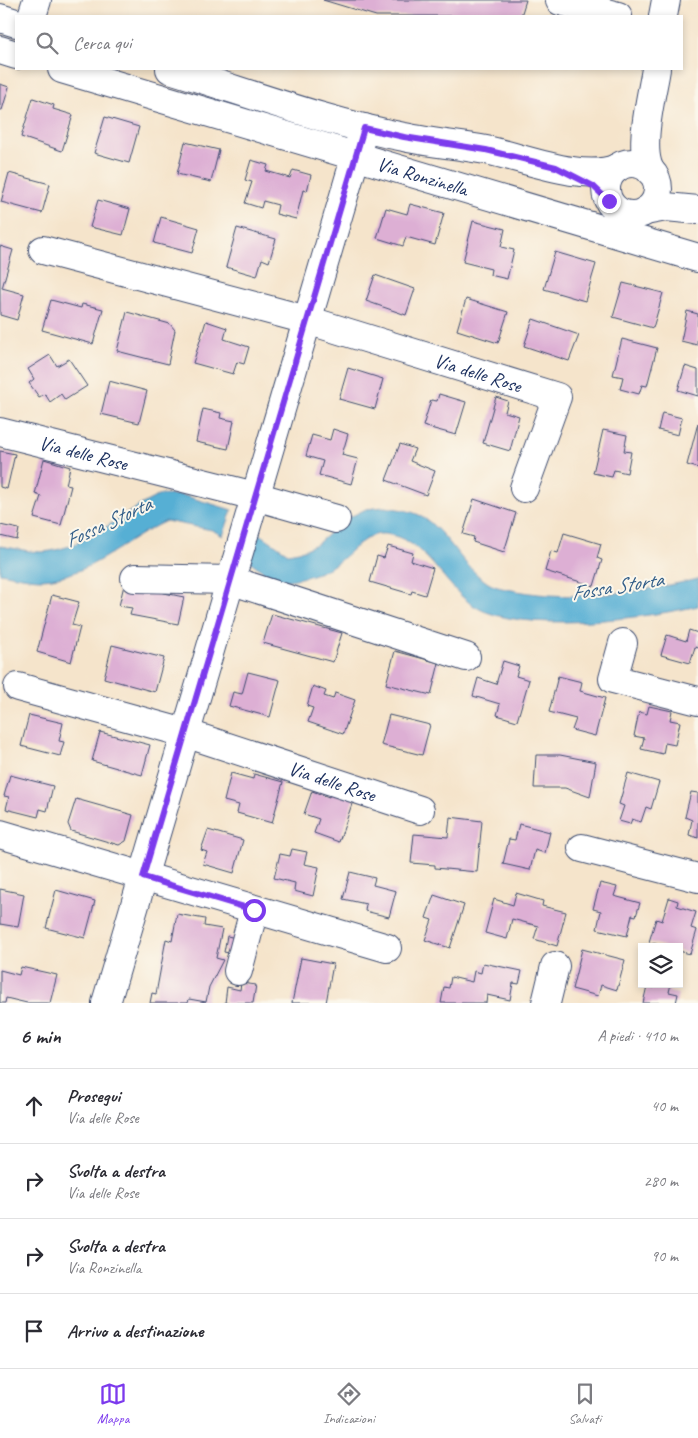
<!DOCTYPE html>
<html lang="it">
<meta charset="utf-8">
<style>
body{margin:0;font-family:Caveat,sans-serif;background:#f7f7f7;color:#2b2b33}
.controls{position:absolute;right:15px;bottom:15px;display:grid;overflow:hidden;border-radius:0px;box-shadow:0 2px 8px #0003}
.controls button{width:45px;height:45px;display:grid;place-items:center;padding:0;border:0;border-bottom:1px solid #e1e1e2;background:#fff;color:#2b2b33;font:25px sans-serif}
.stop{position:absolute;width:15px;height:15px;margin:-11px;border:4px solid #7c3aed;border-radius:50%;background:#fff}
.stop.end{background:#7c3aed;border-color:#fff;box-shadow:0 1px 5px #0008}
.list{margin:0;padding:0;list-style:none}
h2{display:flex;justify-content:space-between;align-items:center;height:65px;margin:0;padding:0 20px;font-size:21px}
h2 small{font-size:16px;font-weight:400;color:#7c7c81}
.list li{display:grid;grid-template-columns:32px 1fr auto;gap:15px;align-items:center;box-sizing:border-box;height:75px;padding:0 20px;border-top:1px solid #e1e1e2}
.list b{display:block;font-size:19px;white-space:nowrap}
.list p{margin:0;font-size:16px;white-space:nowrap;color:#7c7c81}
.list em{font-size:16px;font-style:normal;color:#7c7c81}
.icon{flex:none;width:28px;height:28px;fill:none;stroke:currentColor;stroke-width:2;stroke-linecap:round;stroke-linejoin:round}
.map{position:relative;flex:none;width:698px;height:1003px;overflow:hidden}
.search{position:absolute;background:#fff;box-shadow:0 2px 8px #0003;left:15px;right:15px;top:15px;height:55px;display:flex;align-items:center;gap:12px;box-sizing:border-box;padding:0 18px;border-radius:0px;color:#7c7c81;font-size:19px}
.sheet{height:365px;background:#fff}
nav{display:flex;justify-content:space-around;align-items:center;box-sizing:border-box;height:70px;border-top:1px solid #e1e1e2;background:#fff;font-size:14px;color:#7c7c81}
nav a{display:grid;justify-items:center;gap:2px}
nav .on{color:#7c3aed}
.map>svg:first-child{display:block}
.water{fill:#57afd4;stroke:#396f99}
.building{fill:#ddafd4}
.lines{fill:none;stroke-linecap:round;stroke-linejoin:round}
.minor-casing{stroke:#3c4a6e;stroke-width:30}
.minor{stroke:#fff;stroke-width:28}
.route{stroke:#7c3aed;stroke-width:6}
.labels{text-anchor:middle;stroke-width:4;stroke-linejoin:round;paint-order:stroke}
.street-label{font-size:20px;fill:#1b2f5e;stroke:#fbf7ec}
.water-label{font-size:21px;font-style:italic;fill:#305c87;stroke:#fbf7ec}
</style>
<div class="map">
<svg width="698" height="1003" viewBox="0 0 698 1003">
<rect width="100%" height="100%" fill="#fbf7ec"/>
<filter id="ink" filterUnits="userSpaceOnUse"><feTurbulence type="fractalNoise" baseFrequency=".02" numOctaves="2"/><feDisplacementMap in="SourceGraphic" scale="10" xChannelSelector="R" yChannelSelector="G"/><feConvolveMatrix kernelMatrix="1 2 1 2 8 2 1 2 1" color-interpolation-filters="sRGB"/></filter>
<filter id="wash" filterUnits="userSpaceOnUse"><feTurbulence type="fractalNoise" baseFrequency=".0096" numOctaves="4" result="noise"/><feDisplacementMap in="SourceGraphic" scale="20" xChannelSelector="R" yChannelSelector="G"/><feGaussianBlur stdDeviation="1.12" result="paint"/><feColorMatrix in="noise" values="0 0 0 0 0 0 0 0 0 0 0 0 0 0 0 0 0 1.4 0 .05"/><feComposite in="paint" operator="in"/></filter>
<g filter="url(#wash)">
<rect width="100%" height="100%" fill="#f5e4cb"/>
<path class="water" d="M160 495H182L232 510 223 536 212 530 166 521C124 540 90 577 42 579 28 579 13 575 0 573V546C13 548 29 552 42 552 87 549 121 512 160 495Z
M384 507C397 509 410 510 421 516 448 532 461 566 488 583 496 588 508 589 517 591 576 602 640 592 698 579V606C647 618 519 635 474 606 443 586 425 538 385 534 364 532 349 556 332 566 322 572 311 576 300 578 291 580 283 582 274 578 265 574 257 566 249 561L257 532 288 553 304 550 318 543 346 519 366 509Z"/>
<g id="blocks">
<path class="building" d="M323 0H526L521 16H376Z
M0 84 9 87 2 110H0Z
M33 98 54 105 53 109 73 115 62 151 21 137Z
M105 117 139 127 129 163 94 153Z
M185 142 219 150 211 182 177 174Z
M251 160 268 165 266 171 290 178 293 170 311 175 307 191 303 190 296 219 276 214 278 205 263 201 261 208 245 203 252 182 245 180Z
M9 173 50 184 42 213 1 202Z
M98 200 130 209 123 235 90 227Z
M410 204 444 213 435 245 406 237 403 246 377 238 386 208 407 214Z
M161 217 199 228 192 253 154 243Z
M473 221 505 229 501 247 514 250 507 279 490 275 491 269 463 262Z
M237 228 276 239 269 262 262 259 257 276 226 267Z
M0 246 13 250 2 288 24 294 17 320 0 315Z
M555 252 596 264 585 301 544 289Z
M375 275 415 289 406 315 366 301Z
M623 283 663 293 653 328 613 317Z
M466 299 508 312 498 343 457 330Z
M51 300 81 308 82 304 103 309 93 344 42 330Z
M687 311 698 314 697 345 681 341Z
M127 312 170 324 175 330 168 364 117 351Z
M533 319 579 335 569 361 524 346Z
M206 321 227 328 224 339 249 347 244 364 237 362 233 374 193 363Z
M622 339 657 348 647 386 642 385 639 394 620 389 623 377 613 375Z
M50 355 57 366 69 359 87 386 65 400 61 394 50 402 45 394 39 397 29 383 34 379 28 369Z
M685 366 698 370V396L678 390Z
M348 368 383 379 375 409 339 399Z
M109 381 147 391 139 423 101 414Z
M439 394 466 402 456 435 423 426 431 400 437 401Z
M496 397 508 401 505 412 519 416 510 451 483 443Z
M203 409 221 413 220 418 234 421 228 449 196 442Z
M662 413 682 418 678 435 658 430Z
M698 423V468L687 465Z
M333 429 348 434 342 455 358 459 351 484 319 475 323 461 306 456 312 435 330 440Z
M603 430 627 435 624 451 631 452 627 473 614 470 612 477 593 473Z
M400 444 415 449 410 461 435 471 426 495 386 480Z
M0 451 15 454 7 489 0 487Z
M44 459 70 467 66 485 71 486 61 525 34 518 41 496 35 494Z
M474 499 516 513 504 552 473 542 474 537 463 534Z
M0 525 19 529 17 540 0 536Z
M564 533 601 544 597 558 602 560 594 586 545 571 551 551 558 553Z
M388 546 413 553 411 561 433 568 425 595 412 591 411 594 370 582 377 556 384 558Z
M124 585 184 597 178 624 130 615 132 608 119 606Z
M52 595 79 602 72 625 80 627 71 662 37 652Z
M272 614 342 633 333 662 263 643Z
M689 630 698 633V648L695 647 690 663 661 655 667 635 686 641Z
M112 645 164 658 155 692 104 678Z
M395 651 439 663 431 695 386 684Z
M503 661 519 666 516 676 529 680 517 721 497 715 500 704 473 696 478 678 496 684Z
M248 672 280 680 270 717 229 706 233 692 242 694Z
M558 676 582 682 580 691 605 698 595 736 572 730 576 719 549 712Z
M313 686 326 691 324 696 333 699 335 693 355 700 343 734 308 722 313 708 307 706Z
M649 706 672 711 670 720 680 722 675 745 665 743 663 754 641 749 644 738 634 736 639 712 647 714Z
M29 715 63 723 59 741 64 742 60 756 21 746Z
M389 715 430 725 422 755 381 745Z
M100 732 150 745 142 775 92 761Z
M536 755H560L596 762 590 797 565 788H534Z
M231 773 253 779 254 774 283 782 272 823 237 813 239 805 224 801Z
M628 773 659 782 651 809 646 807 641 822 632 819 630 824 619 821 624 806 619 804Z
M10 775 53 786 47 811 40 809 38 817 6 809 9 797 4 796Z
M331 790 354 798 339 842 314 833 319 819 304 814 312 791 329 797Z
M691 792 698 793V838L689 835 692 820 685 817Z
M76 799 133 815 126 841 119 845 71 831 68 824Z
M450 817 482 821 477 872 435 868V865L411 863 414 834 448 837Z
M519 824 550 832 545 853 535 850 530 870 503 864 509 839 515 840Z
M208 830 243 840 234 873 203 864 207 852 201 850Z
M292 849 307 852 304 864 319 867 313 896 294 891 295 883 274 878 280 854 290 856Z
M350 872 375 878 373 885 396 891 389 917 365 911 366 904 343 899Z
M600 883 617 887 614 896 640 903 636 916 632 915 627 936 597 929 601 911 593 909Z
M0 889 24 894 18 927 0 924Z
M56 890 95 901 85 938 46 928Z
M516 893 543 901 542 906 566 912 557 946 534 939 538 926 512 919 507 939 485 933 494 899 513 905Z
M434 895 464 905 450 948 425 940 432 920 426 918Z
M669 898 678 901 677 906 696 912 691 928 697 930 690 954 679 951V947H666L649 942 656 919 662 921Z
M177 914 205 919 204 926 222 929 216 958 223 960 209 987 206 1002 189 999 188 1003H150L152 993 156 994 166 939 172 941Z
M227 936 241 939 237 955 224 952Z
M582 949 625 960 617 990 601 985 598 996 572 989Z
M301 958 333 964 326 1003H292Z
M483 963 522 971 519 984 513 983 510 1000 487 995 486 1003H441L444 987 449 988 451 977 472 982 474 971 481 973Z
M21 967 57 975 50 1003H27L6 998 5 1003H0V970L19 975Z
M241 983 256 985 253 1003H225L227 987 240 990Z
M655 984H671L669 992 678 994 676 1003H643L647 986 654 988Z"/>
</g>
</g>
<g filter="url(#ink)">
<use href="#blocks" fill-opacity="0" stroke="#3c4a6e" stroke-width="1"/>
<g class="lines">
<g class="minor-casing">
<g id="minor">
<path d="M560 1 618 16"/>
<path d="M32 16 37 0"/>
<path d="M663 16 666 0"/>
<path d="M0 18 16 23"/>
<path d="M0 50 16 55"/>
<path id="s1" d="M62 69 698 258"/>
<path d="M170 69C246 92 325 122 404 137 431 143 459 145 486 150 522 157 583 183 617 168"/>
<circle cx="632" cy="189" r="26"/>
<path d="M651 172C637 149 652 95 656 69"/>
<path d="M645 211 666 207 698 210"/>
<path id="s2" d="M43 250 307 320 557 397 524 488"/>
<path id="s3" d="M0 432 255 496 336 519"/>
<path d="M135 578 230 580 466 657"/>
<path d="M623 643 613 679 698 701"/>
<path id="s4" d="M18 687 185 733 420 810"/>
<path d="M0 834 387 948"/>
<path d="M582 848 698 878"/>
<path d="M238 971 254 910"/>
<path d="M106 1003 364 128"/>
<path d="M546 1003 555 966"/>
</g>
</g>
<use href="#minor" class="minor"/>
</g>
</g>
<g class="lines" filter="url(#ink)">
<path class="route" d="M254 910 143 877 364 128 404 137 486 150 556 167 593 186 612 204 609 201"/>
</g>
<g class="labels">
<g class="street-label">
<text dy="7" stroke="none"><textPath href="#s1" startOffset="376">Via Ronzinella</textPath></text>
<text dy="7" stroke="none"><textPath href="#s2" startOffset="452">Via delle Rose</textPath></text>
<text dy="7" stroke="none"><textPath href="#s3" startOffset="86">Via delle Rose</textPath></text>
<text dy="7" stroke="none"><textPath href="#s4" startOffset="328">Via delle Rose</textPath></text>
</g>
<g class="water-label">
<text transform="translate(108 522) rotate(-25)" y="7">Fossa Storta</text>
<text transform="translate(617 586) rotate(-9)" y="7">Fossa Storta</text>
</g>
</g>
</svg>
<div class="controls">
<button><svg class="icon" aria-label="layers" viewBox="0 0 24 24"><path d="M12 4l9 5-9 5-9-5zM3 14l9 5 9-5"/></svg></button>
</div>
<div class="stop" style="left:254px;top:910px"></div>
<div class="stop end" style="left:609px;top:201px"></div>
<div class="search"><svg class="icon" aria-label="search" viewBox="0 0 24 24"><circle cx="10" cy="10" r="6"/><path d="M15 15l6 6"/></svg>Cerca qui</div>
</div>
<section class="sheet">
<h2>6 min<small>A piedi · 410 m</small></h2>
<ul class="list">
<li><svg class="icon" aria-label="ahead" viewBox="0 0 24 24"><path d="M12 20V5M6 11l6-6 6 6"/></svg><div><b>Prosegui</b><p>Via delle Rose</p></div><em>40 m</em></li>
<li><svg class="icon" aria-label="right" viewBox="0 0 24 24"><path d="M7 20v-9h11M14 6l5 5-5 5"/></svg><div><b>Svolta a destra</b><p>Via delle Rose</p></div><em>280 m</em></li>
<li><svg class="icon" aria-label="right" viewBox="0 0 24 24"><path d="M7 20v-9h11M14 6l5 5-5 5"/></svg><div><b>Svolta a destra</b><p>Via Ronzinella</p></div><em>90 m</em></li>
<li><svg class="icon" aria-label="arrive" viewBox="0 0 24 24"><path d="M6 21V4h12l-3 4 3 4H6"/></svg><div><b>Arrivo a destinazione</b></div></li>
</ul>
</section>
<nav>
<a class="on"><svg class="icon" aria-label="map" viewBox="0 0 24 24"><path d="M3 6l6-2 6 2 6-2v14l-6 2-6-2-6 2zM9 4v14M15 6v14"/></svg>Mappa</a>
<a><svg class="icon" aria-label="directions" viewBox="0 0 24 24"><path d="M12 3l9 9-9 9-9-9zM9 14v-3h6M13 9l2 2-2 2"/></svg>Indicazioni</a>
<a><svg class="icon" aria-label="saved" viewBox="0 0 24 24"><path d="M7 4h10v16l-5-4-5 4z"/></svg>Salvati</a>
</nav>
